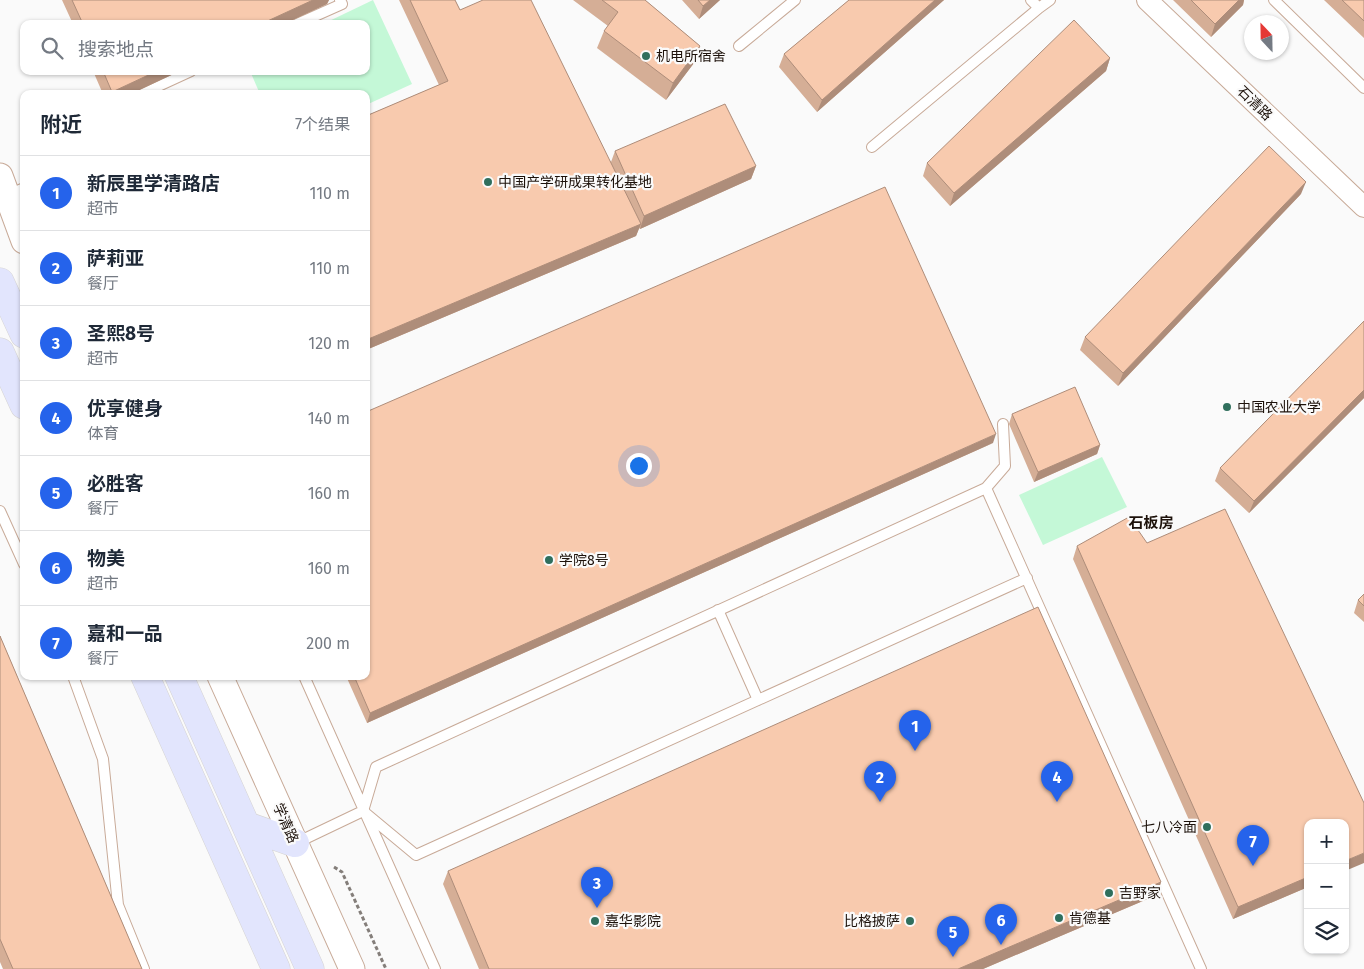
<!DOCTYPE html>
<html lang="zh">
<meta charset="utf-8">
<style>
body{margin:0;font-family:"Fira Sans","Noto Sans SC",sans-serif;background:#f2f2f3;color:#1f2937}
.controls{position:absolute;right:15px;bottom:15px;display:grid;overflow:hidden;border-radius:10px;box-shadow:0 1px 4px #0004}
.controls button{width:45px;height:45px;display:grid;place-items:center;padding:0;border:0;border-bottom:1px solid #e0e1e3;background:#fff;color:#1f2937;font:25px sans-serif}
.compass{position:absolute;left:1244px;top:15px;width:45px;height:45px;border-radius:50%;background:#fff;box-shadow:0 1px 4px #0004;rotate:338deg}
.you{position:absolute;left:638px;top:465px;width:18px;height:18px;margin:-12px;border:4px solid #fff;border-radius:50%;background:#1a73e8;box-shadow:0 0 0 8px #1a73e833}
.badge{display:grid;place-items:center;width:32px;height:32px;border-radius:50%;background:#2563eb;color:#fff;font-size:16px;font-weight:700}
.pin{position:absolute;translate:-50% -41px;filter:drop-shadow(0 1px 2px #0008)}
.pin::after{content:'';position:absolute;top:26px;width:18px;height:15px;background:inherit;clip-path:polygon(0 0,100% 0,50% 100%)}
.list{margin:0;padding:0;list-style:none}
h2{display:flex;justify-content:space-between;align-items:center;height:65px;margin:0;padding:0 20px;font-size:21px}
h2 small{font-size:16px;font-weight:400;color:#747a83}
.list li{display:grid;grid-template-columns:32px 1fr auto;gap:15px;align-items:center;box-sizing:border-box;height:75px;padding:0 20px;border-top:1px solid #e0e1e3}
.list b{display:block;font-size:19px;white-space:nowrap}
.list p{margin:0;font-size:16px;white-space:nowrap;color:#747a83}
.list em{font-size:16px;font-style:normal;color:#747a83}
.icon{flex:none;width:28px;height:28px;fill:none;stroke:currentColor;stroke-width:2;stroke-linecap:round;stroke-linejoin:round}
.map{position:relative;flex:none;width:1364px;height:969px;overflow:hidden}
.search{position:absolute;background:#fff;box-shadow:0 1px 4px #0004;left:20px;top:20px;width:350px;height:55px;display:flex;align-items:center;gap:12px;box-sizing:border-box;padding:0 18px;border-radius:10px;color:#747a83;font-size:19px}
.panel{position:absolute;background:#fff;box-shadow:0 1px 4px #0004;left:20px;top:90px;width:350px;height:590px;border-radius:10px}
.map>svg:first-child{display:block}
.green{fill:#c4f8d7}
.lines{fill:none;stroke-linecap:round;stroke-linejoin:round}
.service-casing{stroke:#c8aa98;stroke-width:12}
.minor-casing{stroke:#c8aa98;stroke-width:22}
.tertiary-casing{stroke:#c8aa98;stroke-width:27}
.primary-casing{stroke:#d6d4d3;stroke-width:29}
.path{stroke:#847e7a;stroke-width:3;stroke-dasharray:4 2.5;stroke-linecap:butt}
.service{stroke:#fff;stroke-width:10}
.minor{stroke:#fff;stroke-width:20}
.tertiary{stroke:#fff;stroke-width:25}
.primary{stroke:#e2e5fd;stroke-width:28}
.wall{fill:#d5ae96}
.shaded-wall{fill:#ae8d7a}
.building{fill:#f8caae;stroke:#ae8d7a}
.poi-dot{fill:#306f5d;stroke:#fafafa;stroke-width:2}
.labels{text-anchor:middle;stroke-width:4.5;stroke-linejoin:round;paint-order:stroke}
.poi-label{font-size:14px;fill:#1d120b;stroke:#fafafa;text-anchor:start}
.street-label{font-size:14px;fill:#1d120b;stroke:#fafafa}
.neighbourhood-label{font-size:15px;font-weight:bold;fill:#1d120b;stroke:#fafafa}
</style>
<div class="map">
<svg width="1364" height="969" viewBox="0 0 1364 969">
<rect width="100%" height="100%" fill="#fafafa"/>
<path class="green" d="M373 0 412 84 366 105V94H260L250 71H366V24H323Z
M1102 457 1127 507 1043 545 1019 495Z"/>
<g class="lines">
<g class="service-casing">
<path id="service" d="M1031 0 1039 8 1050 0
M1274 0 1364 88
M297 24 342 4 340 0
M739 46 795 0
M141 94 191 71
M872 147 1039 8
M6 196 24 188
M1003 424 1005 466 986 488 376 767 363 811 416 855 1027 578
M986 488 1201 969
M0 511 24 564
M718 610 758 700
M73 676 103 759 118 905 144 969
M304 676 435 969
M296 843 363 811"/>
</g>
<g class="minor-casing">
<path id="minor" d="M1147 0 1364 207"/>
</g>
<g class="tertiary-casing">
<path id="tertiary" d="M0 176 24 241
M220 676 352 969"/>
</g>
<g class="primary-casing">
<path id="primary" d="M0 282 24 334
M0 352 24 405
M145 676 276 969
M179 676 310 969
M247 826 295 843"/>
</g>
<path class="path" d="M334 867 342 872 386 969"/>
<use href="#service" class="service"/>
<use href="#minor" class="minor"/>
<use href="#tertiary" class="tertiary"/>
<use href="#primary" class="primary"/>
</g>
<path class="wall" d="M62 0H329L327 4 284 24H73Z
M399 0H455L460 10 611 162 615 151 756 166 751 179 640 229 639 228 636 236 366 350V116L439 85Z
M573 0H645L700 46 694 63 666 100 597 48 604 31 608 26Z
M682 0H720L699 19Z
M849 0H944L817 112 779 67 784 54Z
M1173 0H1244L1243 5 1211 37Z
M1324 0H1364V38Z
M1110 58 1106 71 950 206 923 176 927 163Z
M93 71H180L131 94H103Z
M1301 194 1118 386 1080 350 1085 337Z
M1364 321V398L1249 513 1215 481 1220 468Z
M1012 414 1100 445 1097 454 1034 482 1009 424Z
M993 443 367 723 346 676H366Z
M1077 546 1308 823V887L1233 919 1073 559Z
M1364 594V622L1354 613 1358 600Z
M0 636 142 969H3L0 962Z
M448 871 1161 882 1157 895 983 969H479L443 884Z"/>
<path class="shaded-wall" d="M313 0H329L327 4 284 24H261Z
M710 0H720L699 19 703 6Z
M935 0H944L817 112 822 100Z
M1239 0H1244L1243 5 1211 37 1215 24Z
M700 46 694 63 666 100 673 83Z
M1110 58 1106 71 950 206 954 193Z
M157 71H180L131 94H111L112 92Z
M756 166 751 179 640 229 644 216Z
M1306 182 1301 194 1118 386 1123 373Z
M641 224 636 236 366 350V340Z
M1364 390V398L1249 513 1254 501Z
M996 434 993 443 367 723 370 713Z
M1100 445 1097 454 1034 482 1038 472Z
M1364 853V863L1345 871V861Z
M1308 877V887L1233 919 1238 907Z
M1161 882 1157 895 983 969H958Z"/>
<path class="building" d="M72 0H313L261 24H83Z
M410 0H455L460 10 483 0H531L641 224 366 340V116L448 81Z
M602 0H645L700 46 673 83 604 31 618 12Z
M698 0H710L703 6Z
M849 0H935L822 100 784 54Z
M1191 0H1239L1215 24Z
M1342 0H1364V21Z
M1074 20 1110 58 954 193 927 163Z
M103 71H157L112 92Z
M725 104 756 166 644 216 615 151Z
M1269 146 1306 182 1123 373 1085 337Z
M885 187 996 434 370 713 354 676H366V412Z
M1364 321V390L1254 501 1220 468Z
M1075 387 1100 445 1038 472 1012 414Z
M1225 509 1364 803V853L1345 861V823H1308V877L1238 907 1077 546 1129 517 1147 543Z
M1364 594V606L1358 600Z
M1038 607 1161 882 958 969H489L448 871Z
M0 636 142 969H13L0 939Z"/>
<g class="poi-dot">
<circle cx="646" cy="56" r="5"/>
<circle cx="488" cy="182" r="5"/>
<circle cx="1227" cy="407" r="5"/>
<circle cx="549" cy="560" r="5"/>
<circle cx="1207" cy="827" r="5"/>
<circle cx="1109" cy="893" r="5"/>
<circle cx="1059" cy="918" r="5"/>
<circle cx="595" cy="921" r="5"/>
<circle cx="910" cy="921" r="5"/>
</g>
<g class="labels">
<g class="poi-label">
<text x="656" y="61">机电所宿舍</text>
<text x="498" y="187">中国产学研成果转化基地</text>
<text x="1237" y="412">中国农业大学</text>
<text x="559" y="565">学院8号</text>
<text x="1197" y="832" text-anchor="end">七八冷面</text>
<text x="1119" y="898">吉野家</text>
<text x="1069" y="923">肯德基</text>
<text x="605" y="926">嘉华影院</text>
<text x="900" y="926" text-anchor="end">比格披萨</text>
</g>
<g class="street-label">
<text transform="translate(1255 103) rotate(44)" y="5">石清路</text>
<text transform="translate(286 823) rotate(66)" y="5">学清路</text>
</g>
<g class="neighbourhood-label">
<text x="1151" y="528">石板房</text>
</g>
</g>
</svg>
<div class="controls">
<button>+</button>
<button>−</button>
<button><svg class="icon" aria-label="layers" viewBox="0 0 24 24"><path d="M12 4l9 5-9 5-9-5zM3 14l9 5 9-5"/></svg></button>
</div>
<svg class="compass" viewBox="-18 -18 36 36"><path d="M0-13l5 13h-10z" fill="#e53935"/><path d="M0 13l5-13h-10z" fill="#747a83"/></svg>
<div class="you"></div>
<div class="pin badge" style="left:915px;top:751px">1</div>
<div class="pin badge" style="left:880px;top:802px">2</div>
<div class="pin badge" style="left:597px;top:908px">3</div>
<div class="pin badge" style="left:1057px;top:802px">4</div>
<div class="pin badge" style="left:953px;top:957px">5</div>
<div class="pin badge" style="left:1001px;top:945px">6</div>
<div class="pin badge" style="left:1253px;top:866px">7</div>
<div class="search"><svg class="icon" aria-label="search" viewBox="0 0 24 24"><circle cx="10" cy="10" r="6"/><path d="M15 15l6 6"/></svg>搜索地点</div>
<section class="panel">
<h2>附近<small>7个结果</small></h2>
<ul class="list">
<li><span class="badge">1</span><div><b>新辰里学清路店</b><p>超市</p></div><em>110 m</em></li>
<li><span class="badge">2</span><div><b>萨莉亚</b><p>餐厅</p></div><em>110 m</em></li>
<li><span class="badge">3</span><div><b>圣熙8号</b><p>超市</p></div><em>120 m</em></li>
<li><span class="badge">4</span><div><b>优享健身</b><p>体育</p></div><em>140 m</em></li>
<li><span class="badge">5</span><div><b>必胜客</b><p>餐厅</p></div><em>160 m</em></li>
<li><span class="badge">6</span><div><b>物美</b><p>超市</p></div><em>160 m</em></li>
<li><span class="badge">7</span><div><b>嘉和一品</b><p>餐厅</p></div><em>200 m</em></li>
</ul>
</section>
</div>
